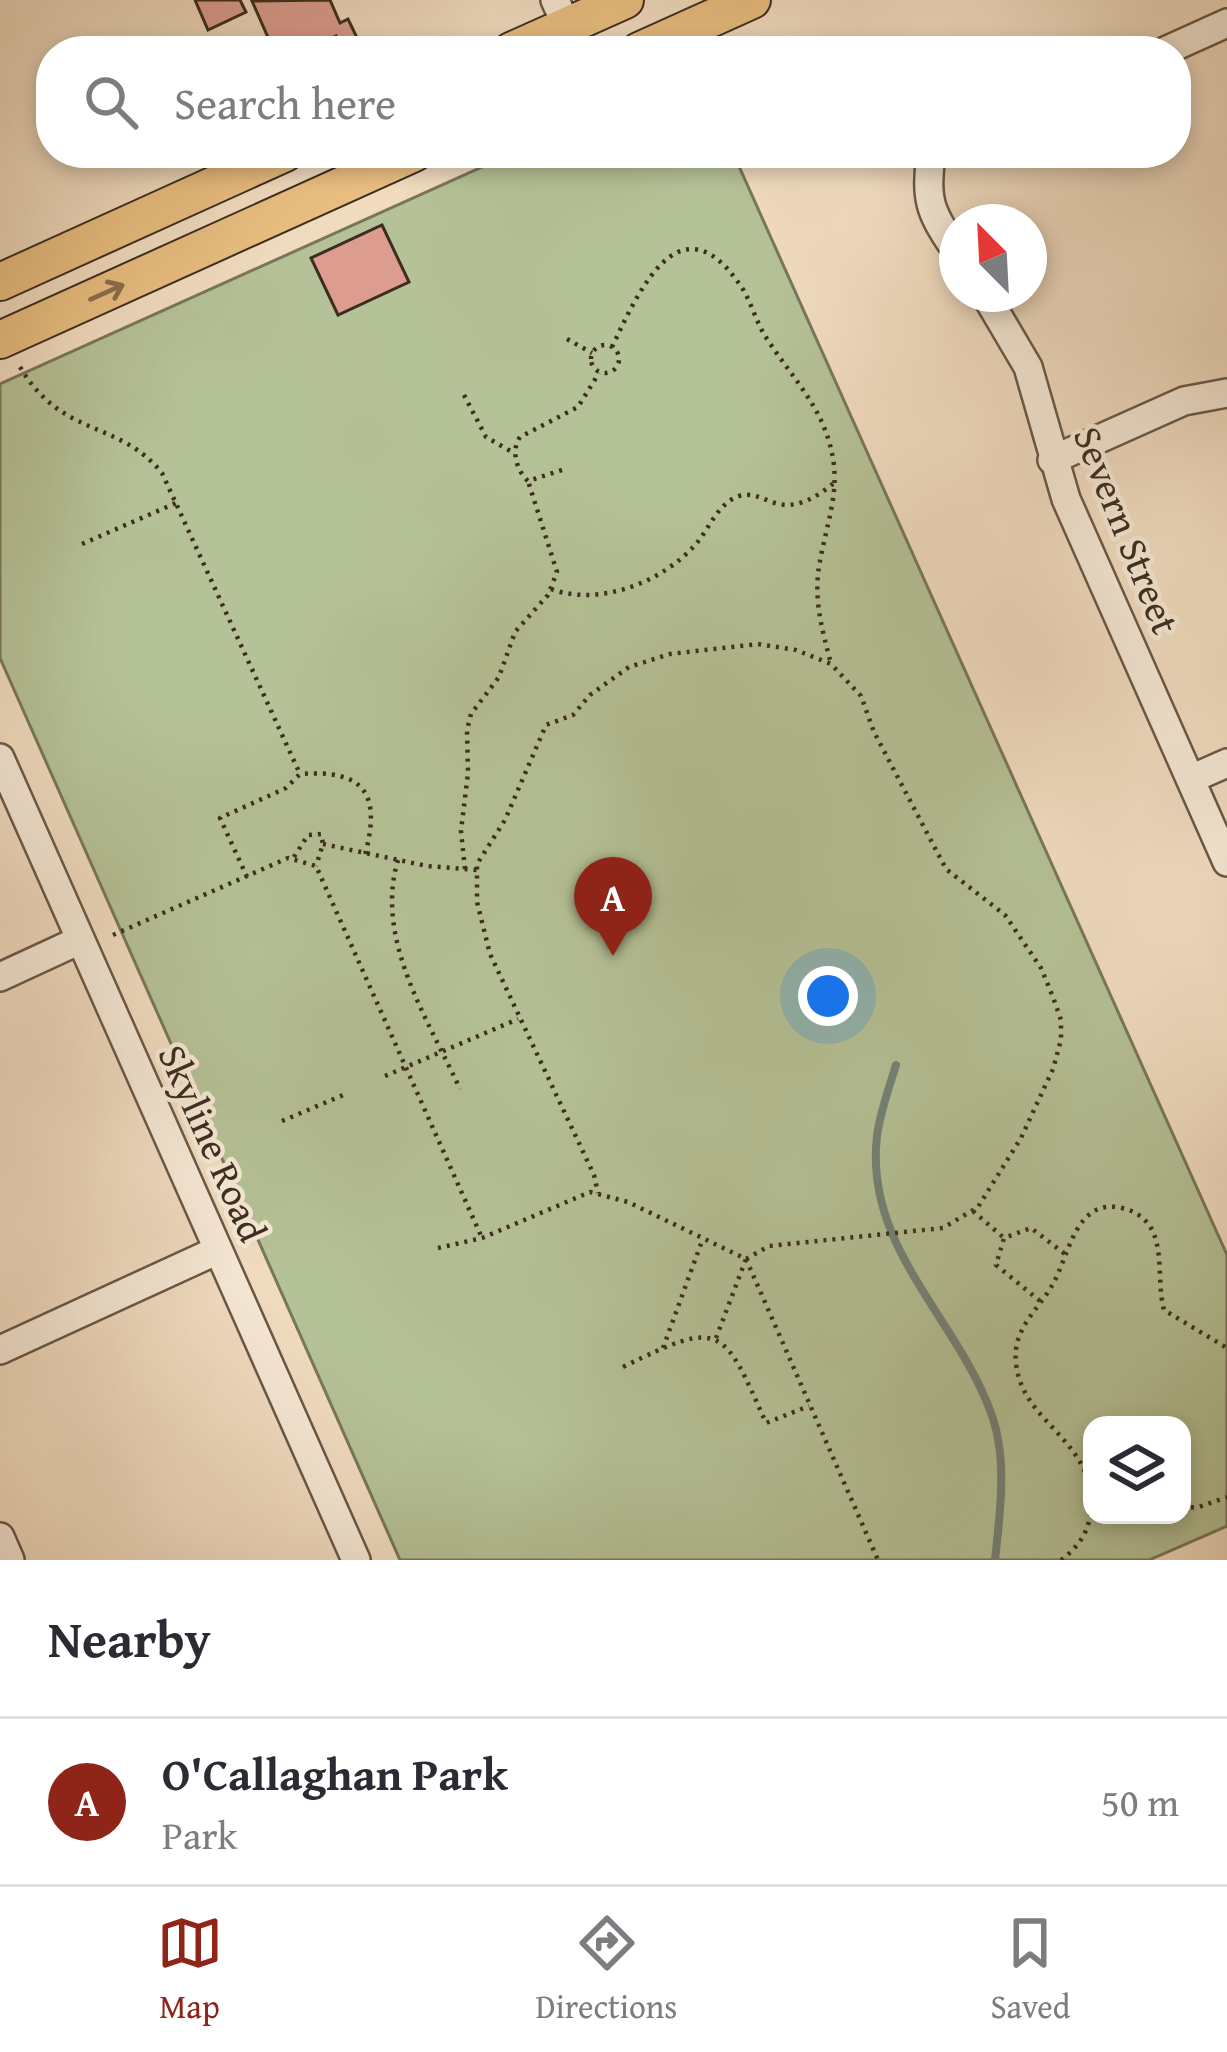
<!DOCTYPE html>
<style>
body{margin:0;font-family:"Gentium Book Plus",serif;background:#f2f2f3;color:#2b2b33}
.controls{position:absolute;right:36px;bottom:36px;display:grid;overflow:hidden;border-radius:24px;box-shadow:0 6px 18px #0003}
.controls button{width:108px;height:108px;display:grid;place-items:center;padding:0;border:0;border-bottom:3px solid #e1e1e2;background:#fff;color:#2b2b33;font:60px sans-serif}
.compass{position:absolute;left:939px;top:204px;width:108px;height:108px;border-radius:50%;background:#fff;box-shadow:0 6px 18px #0003;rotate:336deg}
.you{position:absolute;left:828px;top:996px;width:42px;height:42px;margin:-30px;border:9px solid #fff;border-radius:50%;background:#1a73e8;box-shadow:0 0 0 18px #1a73e833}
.badge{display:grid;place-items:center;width:78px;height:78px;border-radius:50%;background:#8f2418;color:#fff;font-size:39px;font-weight:700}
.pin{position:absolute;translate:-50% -99px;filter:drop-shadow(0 3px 6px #0008)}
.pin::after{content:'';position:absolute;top:63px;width:42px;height:36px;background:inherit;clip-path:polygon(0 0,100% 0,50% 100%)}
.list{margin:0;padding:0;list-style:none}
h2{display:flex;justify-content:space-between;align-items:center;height:156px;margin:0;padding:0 48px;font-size:51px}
h2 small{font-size:39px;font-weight:400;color:#7c7c81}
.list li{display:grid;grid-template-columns:78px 1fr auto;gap:36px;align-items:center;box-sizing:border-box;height:168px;padding:0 48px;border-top:3px solid #e1e1e2}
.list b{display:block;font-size:45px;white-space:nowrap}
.list p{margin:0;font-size:39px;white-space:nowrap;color:#7c7c81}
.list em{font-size:39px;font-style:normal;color:#7c7c81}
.icon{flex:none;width:66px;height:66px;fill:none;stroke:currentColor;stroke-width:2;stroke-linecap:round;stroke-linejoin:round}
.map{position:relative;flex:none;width:1227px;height:1560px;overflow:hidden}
.search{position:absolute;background:#fff;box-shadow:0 6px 18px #0003;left:36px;right:36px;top:36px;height:132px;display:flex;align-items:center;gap:30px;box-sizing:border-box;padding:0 42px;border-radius:48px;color:#7c7c81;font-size:45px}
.sheet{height:324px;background:#fff}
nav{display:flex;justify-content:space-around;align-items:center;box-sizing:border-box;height:168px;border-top:3px solid #e1e1e2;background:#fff;font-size:33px;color:#7c7c81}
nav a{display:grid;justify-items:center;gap:6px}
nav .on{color:#8f2418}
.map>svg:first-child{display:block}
.green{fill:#b5c196;stroke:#78775a;stroke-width:3;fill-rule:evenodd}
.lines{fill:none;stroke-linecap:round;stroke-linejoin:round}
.stream{stroke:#748278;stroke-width:8}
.building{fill:#dc9d8f;stroke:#3c2d1e;stroke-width:3}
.minor-casing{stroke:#695846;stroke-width:32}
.major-casing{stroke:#3c2d1e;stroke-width:40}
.path{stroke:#3c2d1e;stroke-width:4.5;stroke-dasharray:3 6;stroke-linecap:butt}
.minor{stroke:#f5e8d5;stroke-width:27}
.major{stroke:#e8be80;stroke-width:36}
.oneway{stroke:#896e4a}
.labels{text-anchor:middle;stroke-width:9;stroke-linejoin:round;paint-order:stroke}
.street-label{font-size:39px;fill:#3c2d1e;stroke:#f5e8d5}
</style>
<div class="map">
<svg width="1227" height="1560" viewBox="0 0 1227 1560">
<rect width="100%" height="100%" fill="#f0dbbf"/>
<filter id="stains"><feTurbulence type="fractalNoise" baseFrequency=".00167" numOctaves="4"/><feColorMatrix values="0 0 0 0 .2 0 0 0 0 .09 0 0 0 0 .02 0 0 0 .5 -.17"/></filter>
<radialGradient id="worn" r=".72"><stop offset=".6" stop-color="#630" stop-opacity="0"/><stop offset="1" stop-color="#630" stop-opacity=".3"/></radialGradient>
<path class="green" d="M513 153H733L1227 1255V1526L1149 1560H400L0 658V384ZM1092 1425H1182V1515H1092Z"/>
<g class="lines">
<path class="stream" d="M896 1065C889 1088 880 1112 877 1136 864 1247 957 1318 991 1413 1008 1459 1000 1513 995 1560"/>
</g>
<path class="building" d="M195 0H240L246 12 208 30Z
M330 0 340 23 348 19 361 46 343 51 336 36 313 47 315 51H274L252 1Z
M198 41 203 51H174Z
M382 225 409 282 338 315 311 258Z"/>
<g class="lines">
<g class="minor-casing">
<path id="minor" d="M555 0 578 51
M1165 51 1227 23
M937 153 931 157C924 201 932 215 957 252
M985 294 1028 367 1066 499 1227 862
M1052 460 1184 401 1227 393
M0 758 356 1560
M1191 779 1227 763
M0 977 80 940
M0 1350 218 1250
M0 1537 10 1560"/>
</g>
<g class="major-casing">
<path id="major" d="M511 51 625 0
M639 51 752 0
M0 282 285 153
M0 340 414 153"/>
</g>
<path class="path" d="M567 339 592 353
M591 359a14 14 0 1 1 28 0a14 14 0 1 1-28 0Z
M612 347C637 295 678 198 738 282 751 299 755 321 767 339 795 382 828 412 834 466 838 501 822 539 818 574 815 607 823 632 831 664
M20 367C63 439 118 419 162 473L300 774
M464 395 486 437 512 452
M562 470 528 481C516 470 511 450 520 437L578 407 599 373
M82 544 176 503
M551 589C599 607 663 582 696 544 709 529 718 503 739 496 753 492 762 499 775 503 797 510 818 496 834 483
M323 844 427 866 477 870
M294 857 308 835 321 834 323 844 316 866
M398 860C374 939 428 1019 460 1089
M465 869 461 831 468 773 467 730 471 714 499 677 515 632 548 595 557 572 528 481
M247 877 220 818 286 788 300 774C366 769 381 795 365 855
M113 935 288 858 316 866 482 1238
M385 1076 518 1019
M282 1121 348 1093
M973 1211 1004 1238
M438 1248 482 1238 590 1192 628 1202 746 1259 769 1246 943 1228 978 1207 1021 1138 1053 1069 1061 1040V1020L1053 997 1041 968 1005 915 946 869 874 732 861 696 831 664 796 650 758 644 670 654 629 667 590 695 573 715 546 725 505 820 477 864V902L490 954 594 1175 598 1193
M746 1259 878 1560
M1040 1301 996 1265 1004 1238 1031 1228 1065 1254
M716 1338 746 1259
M663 1348 702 1241
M623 1367C722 1318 723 1326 766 1423L809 1406
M1182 1508 1199 1507 1227 1497
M1061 1560C1076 1549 1088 1534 1090 1515 1099 1439 1022 1426 1016 1363 1012 1328 1039 1310 1054 1282 1069 1255 1076 1197 1122 1208 1172 1220 1154 1274 1164 1310L1227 1348"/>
<use href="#minor" class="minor"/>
<use href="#major" class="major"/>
</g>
<defs><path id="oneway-shaft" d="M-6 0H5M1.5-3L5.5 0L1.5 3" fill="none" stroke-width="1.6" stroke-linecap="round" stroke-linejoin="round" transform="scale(3)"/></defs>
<use class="oneway" href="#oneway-shaft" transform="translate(107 292) rotate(-24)"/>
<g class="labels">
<g class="street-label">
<text transform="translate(1127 530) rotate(68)" y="14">Severn Street</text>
<text transform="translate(213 1143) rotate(66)" y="14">Skyline Road</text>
</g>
</g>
<rect width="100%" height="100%" filter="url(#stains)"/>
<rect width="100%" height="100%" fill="url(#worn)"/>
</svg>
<div class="controls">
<button><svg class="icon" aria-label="layers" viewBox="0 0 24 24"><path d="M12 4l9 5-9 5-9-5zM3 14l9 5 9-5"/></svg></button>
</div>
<svg class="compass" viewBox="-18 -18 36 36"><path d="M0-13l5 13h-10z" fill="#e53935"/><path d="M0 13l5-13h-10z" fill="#7c7c81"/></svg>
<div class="you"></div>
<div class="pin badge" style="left:613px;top:956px">A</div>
<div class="search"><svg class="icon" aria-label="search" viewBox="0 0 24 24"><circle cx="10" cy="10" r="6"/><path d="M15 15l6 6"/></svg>Search here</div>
</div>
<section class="sheet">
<h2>Nearby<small></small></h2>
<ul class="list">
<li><span class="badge">A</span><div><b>O'Callaghan Park</b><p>Park</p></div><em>50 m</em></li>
</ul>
</section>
<nav>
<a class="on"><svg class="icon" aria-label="map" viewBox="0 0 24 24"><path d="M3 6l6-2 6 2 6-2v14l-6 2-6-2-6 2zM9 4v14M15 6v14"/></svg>Map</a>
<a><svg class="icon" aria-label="directions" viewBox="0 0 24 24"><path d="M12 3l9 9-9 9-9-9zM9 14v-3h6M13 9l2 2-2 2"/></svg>Directions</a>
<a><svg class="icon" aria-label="saved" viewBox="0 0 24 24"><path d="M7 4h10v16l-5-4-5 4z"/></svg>Saved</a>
</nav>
